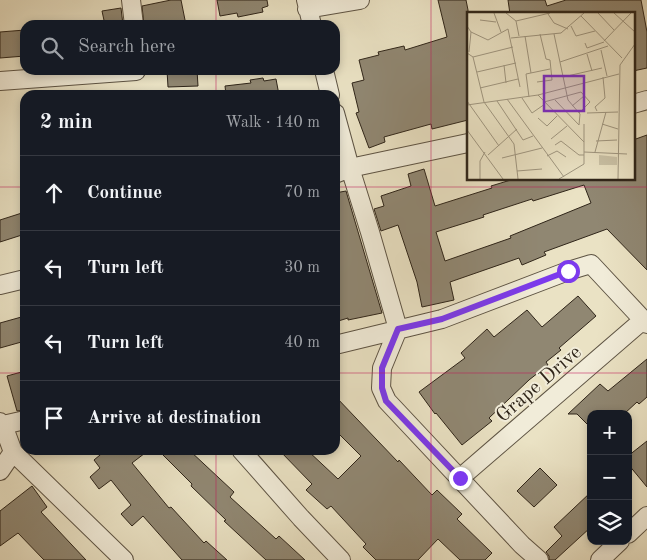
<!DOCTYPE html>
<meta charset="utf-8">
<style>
body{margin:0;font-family:"Old Standard TT",serif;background:#242831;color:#f1f3f6}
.controls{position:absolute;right:15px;bottom:15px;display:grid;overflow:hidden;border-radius:10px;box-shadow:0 2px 8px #0003}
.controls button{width:45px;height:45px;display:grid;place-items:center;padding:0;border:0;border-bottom:1px solid #363941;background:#171b24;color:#f1f3f6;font:25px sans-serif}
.stop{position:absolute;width:15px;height:15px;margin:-11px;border:4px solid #7c3aed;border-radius:50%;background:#fff}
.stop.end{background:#7c3aed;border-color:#fff;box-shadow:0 1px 5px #0008}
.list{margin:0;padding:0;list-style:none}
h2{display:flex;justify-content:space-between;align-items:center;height:65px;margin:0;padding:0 20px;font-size:21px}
h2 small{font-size:16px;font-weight:400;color:#9ea1a6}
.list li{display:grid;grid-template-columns:32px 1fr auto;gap:15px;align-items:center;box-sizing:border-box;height:75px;padding:0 20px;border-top:1px solid #363941}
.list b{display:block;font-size:19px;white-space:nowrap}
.list em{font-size:16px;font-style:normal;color:#9ea1a6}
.icon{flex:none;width:28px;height:28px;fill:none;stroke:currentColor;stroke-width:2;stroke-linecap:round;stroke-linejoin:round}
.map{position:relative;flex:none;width:647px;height:560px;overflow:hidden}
.search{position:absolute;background:#171b24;box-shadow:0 2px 8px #0003;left:20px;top:20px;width:320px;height:55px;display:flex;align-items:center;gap:12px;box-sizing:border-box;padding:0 18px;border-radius:15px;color:#9ea1a6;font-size:19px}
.panel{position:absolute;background:#171b24;box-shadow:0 2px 8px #0003;left:20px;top:90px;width:320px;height:365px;border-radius:15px}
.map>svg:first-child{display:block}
.building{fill:#908772;stroke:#2f2519;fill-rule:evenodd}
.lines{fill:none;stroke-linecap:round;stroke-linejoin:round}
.minor-casing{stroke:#5e5444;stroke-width:20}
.minor{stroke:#f1ecd9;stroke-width:18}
.route{stroke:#7c3aed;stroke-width:6}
.grid{fill:none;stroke:#c2185b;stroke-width:1;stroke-opacity:0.55}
.labels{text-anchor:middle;stroke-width:4;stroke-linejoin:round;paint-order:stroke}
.street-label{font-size:20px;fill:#2f2519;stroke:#f1ecd9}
.inset-road{fill:none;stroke:#9f9680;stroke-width:1}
.view{fill:#7b2cbf;fill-opacity:0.15;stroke:#7b2cbf;stroke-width:2.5}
.inset-edge{fill:none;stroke:#2f2519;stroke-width:2.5}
</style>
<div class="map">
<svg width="647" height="560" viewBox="0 0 647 560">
<rect width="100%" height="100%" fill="#eae2c4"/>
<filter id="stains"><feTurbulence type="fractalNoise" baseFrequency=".004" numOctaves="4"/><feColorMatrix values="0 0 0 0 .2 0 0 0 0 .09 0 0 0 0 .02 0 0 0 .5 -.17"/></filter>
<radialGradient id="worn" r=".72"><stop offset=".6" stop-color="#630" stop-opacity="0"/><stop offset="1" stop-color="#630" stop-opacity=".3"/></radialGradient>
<path class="building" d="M171 0H181L186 25H144L142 6Z
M217 0H267L268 6 262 8 263 12 238 17 237 13 220 16Z
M438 0H466L468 10V120L432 129 431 124 384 137 385 142 369 148 356 113 359 112 352 83 364 80 359 60 379 55 378 52 404 46 405 50 447 37Z
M508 0H545L547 6 566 0H641L647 32V68L633 71V14H510Z
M121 8 123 25H105L102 11Z
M25 30V56L0 58V32Z
M167 70H197L198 86 168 87Z
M263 78 264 81 276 79 279 95H226L225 86 251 83 250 80Z
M647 135V270L607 229 544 252 546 255 522 265 519 258 450 282 454 300 422 307 417 282 398 225 381 231 374 209 384 206 381 196 411 186 408 174 424 169 435 206 492 188 491 186 514 179H633V140ZM584 185 591 203 510 236 511 238 445 261 436 232 484 217 483 215 532 199 533 201Z
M346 191 382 313 348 320V318L335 322V193Z
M25 212V234L0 242V220Z
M578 296 596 316 559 348 561 350 546 362 548 365 529 380 489 418 492 421 462 445 436 413 435 414 419 392 465 358 461 353 487 329 494 337 527 310 542 327Z
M25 316V341L0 348V323Z
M647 359V397L639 404 637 402 624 414H591V428L577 414H568L600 384 608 391Z
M25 371V410L17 411 7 376Z
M335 396 398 462 399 460 432 495 437 490 462 514 457 519 492 553 485 560H460L438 539 418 560H376L363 547 366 544 331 506 327 509 306 490 312 484 279 450H307L338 479 361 456 335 430Z
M647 441V487L628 464V456Z
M106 450H149L132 463 169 508 171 507 204 543 206 541 227 560H182L143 516 132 526 121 514 131 505 111 480 99 489 90 477 100 468 94 460Z
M158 450H189L234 492 230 497 276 539 279 536 305 560H266L224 521 226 520 191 486 192 484Z
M540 468 557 485 534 507 517 491Z
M32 486 47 507 41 512 86 560H44L18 533 0 546V511Z
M591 492V527L555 560H549V556L546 552 562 536 554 527Z"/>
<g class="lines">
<g class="minor-casing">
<path id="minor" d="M131 0 134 25
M306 0 312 25
M307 9 360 0
M324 70 330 95
M0 81 136 71V70
M633 104 647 100
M335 113 350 168 370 232 398 329 382 368 381 388 387 401 522 545 539 560
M335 174 350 168 468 143
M0 285 25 279
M335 345 442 319 568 271 591 264 647 324
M0 422 3 425 13 452 124 560
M3 425 25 420
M241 450 301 518 341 560
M0 471 13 452
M460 478 643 320
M628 534 647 516
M600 560 620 541"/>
</g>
<use href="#minor" class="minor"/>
</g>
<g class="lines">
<path class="route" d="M460 478 386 401 382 388V368L398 329 442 319 568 271"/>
</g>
<path class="grid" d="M216 0V25M431 0V560M216 70V95M0 187H25M335 187H647M0 373H25M335 373H647M216 450V560"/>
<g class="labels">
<g class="street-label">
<text transform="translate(538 383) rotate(-41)" y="7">Grape Drive</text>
</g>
</g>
<g transform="translate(467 12)">
<rect width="168" height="168" fill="#eae2c4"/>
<path d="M132 143 150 145V153H132Z" fill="#cac2a7"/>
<path class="inset-road" d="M27 1 34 20M39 1 49 9 52 24M131 1 147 18M147 1 168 20M81 2 87 11 101 17M114 4 155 46M13 8 29 10M49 9 83 1M0 14 4 20 2 40M104 14 109 24 128 19M4 20 21 28 41 17 53 75M87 22 101 88 113 102 112 113M58 24 64 61M44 26 94 21 117 1M137 29 164 1M118 31 120 36 137 30M134 38 140 64M0 41 6 45 46 35M120 42 125 59M6 45 17 90 47 132 51 167M93 50 141 34M37 53 39 71M10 60 49 51M96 65 135 56M70 70 85 68 83 48 79 47 73 22M13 76 51 67M71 83 117 130M62 85 59 62 83 57M55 86 65 101 78 92M40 87 97 165M88 88 112 113M0 89 32 134M30 89 56 128 66 124M77 90 114 80 123 90 112 101M0 93 71 83 152 62M105 94 117 84M130 99 128 95 138 86 136 65M120 101 151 100M71 106 80 114 90 104M135 112 151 117M0 118 36 167M84 127 100 114M129 129 150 128M88 133 94 129 112 143H117M117 140 160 142M128 140 139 100M21 143 50 117M80 144 90 139 99 145M35 146 75 136M50 159 75 157M13 167V149L18 140M92 167 117 152V112M151 167 153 53 168 32"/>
<path class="view" d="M77 64H117V99H77Z"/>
<rect width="168" height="168" class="inset-edge"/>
</g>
<rect width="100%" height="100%" filter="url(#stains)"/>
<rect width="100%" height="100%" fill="url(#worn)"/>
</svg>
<div class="controls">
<button>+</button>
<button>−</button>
<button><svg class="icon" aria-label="layers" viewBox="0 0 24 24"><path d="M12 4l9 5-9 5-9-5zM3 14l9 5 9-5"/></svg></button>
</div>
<div class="stop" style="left:568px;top:271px"></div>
<div class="stop end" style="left:460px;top:478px"></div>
<div class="search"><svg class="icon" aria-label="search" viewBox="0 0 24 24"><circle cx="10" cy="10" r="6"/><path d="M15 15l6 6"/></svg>Search here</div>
<section class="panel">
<h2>2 min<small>Walk · 140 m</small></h2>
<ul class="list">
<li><svg class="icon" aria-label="ahead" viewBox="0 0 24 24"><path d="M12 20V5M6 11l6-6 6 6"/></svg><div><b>Continue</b></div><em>70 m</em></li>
<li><svg class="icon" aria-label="left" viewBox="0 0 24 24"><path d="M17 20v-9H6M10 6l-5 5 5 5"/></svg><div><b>Turn left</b></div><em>30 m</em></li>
<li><svg class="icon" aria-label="left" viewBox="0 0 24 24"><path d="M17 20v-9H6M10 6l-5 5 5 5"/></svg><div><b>Turn left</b></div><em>40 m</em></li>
<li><svg class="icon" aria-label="arrive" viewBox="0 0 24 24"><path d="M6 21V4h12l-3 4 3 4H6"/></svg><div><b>Arrive at destination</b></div></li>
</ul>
</section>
</div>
